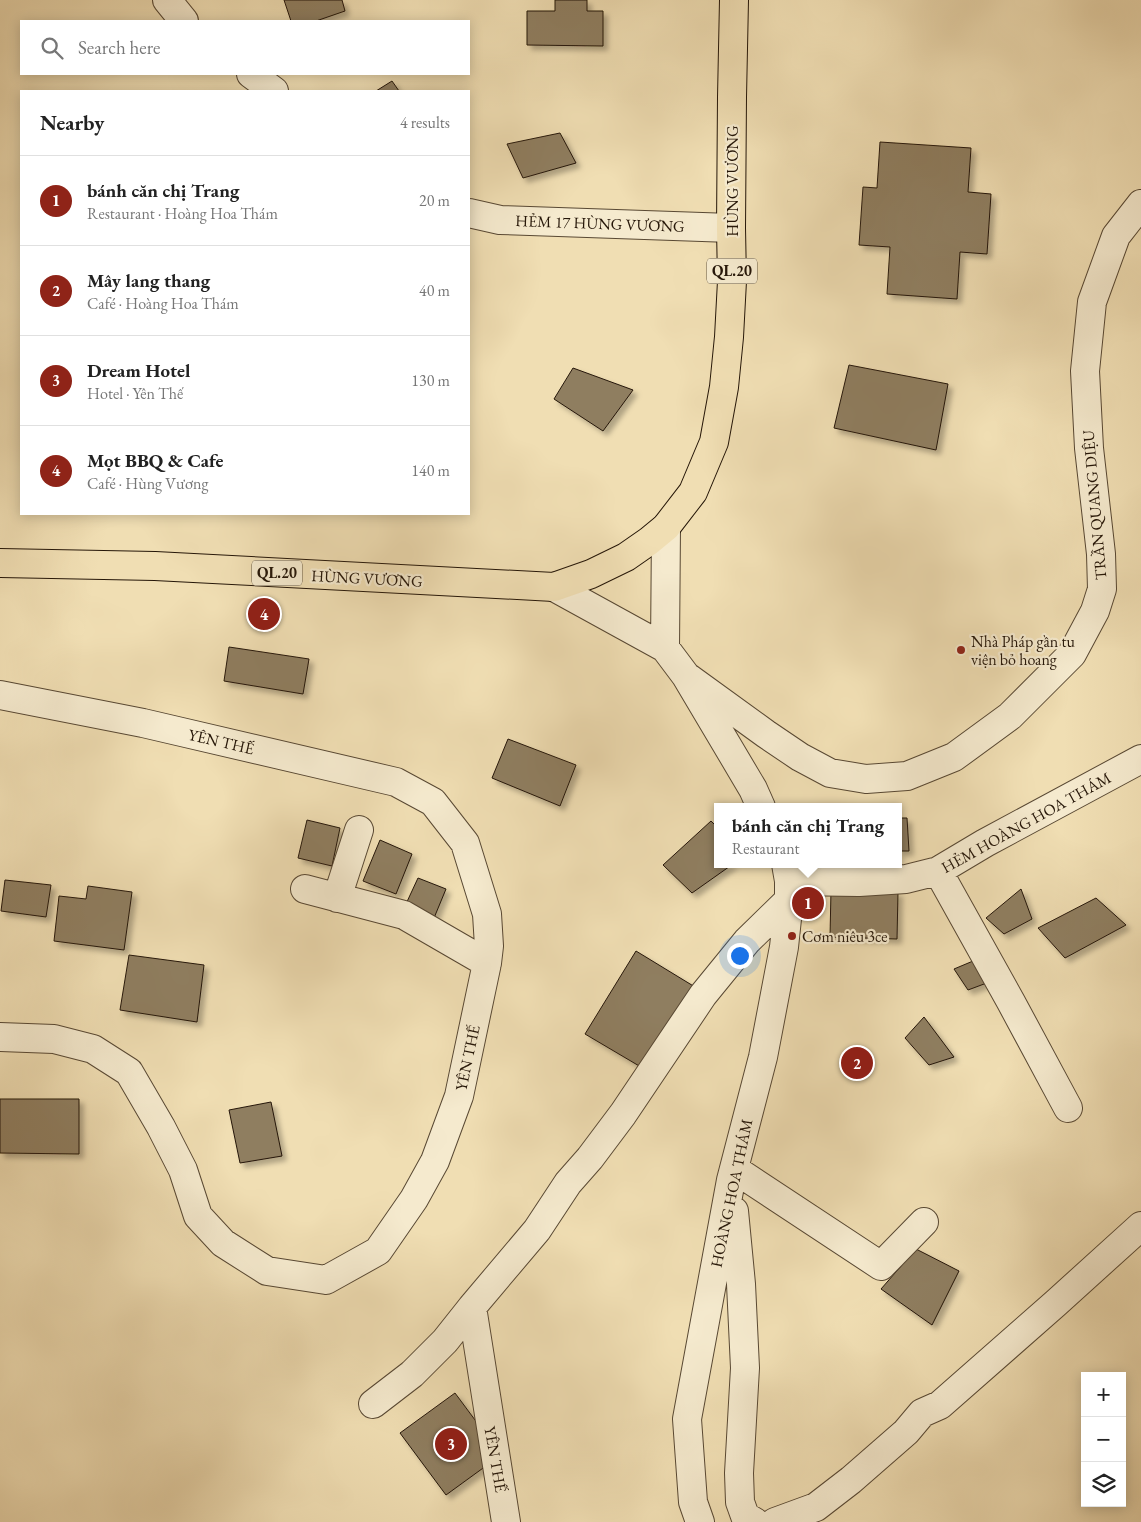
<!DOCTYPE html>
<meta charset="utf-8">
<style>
body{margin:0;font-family:"EB Garamond",serif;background:#f6f6f6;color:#222}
.controls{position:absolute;right:15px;bottom:15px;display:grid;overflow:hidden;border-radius:0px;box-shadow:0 2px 12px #0003}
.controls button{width:45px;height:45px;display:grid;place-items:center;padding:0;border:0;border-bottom:1px solid #e0e0e0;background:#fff;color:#222;font:25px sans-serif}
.you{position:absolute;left:739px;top:955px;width:18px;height:18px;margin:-12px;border:4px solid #fff;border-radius:50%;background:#1a73e8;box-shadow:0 0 0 8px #1a73e833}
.badge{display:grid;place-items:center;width:32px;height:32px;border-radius:50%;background:#8f2418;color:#fff;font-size:16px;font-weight:700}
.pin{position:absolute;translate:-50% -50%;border:2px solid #fff;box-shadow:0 1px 5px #0006}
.popup{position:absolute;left:714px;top:803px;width:188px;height:65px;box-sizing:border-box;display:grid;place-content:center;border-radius:0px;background:#fff;filter:drop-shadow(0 1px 4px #0005);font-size:16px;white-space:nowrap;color:#767676}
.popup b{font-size:19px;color:#222}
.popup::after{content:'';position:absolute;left:50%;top:100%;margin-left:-10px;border:10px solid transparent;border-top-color:#fff}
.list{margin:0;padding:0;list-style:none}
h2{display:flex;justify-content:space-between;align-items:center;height:65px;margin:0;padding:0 20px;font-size:21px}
h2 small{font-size:16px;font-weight:400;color:#767676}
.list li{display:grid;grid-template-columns:32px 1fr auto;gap:15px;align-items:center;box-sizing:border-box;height:90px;padding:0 20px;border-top:1px solid #e0e0e0}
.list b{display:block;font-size:19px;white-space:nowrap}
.list p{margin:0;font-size:16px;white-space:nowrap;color:#767676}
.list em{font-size:16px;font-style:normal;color:#767676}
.icon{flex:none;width:28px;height:28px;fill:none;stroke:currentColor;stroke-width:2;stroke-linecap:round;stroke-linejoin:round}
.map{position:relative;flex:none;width:1141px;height:1522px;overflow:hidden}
.search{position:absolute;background:#fff;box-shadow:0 2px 12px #0003;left:20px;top:20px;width:450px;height:55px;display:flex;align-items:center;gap:12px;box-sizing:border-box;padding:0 18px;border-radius:0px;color:#767676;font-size:19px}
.panel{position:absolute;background:#fff;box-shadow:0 2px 12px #0003;left:20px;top:90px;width:450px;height:425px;border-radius:0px}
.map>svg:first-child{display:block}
.building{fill:#8f7e61;stroke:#251608;filter:url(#shadow)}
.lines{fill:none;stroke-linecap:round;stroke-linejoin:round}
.minor-casing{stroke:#584833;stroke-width:30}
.highway-casing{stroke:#251608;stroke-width:30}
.minor{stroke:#f5eace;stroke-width:28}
.highway{stroke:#f0deb3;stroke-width:28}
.poi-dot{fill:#8f2418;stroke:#f5eace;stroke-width:2}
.labels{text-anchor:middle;stroke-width:4.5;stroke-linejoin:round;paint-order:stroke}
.shield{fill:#f5eace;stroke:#635643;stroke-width:1}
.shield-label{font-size:15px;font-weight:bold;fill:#251608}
.street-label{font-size:16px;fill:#251608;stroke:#f5eace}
.poi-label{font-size:16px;fill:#251608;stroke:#f5eace;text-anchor:start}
</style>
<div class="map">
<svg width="1141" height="1522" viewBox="0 0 1141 1522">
<defs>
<filter id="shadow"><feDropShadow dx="4.5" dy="4.5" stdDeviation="2.5" flood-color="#0004"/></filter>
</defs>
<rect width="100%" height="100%" fill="#f0deb3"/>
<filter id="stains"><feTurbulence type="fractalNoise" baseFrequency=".004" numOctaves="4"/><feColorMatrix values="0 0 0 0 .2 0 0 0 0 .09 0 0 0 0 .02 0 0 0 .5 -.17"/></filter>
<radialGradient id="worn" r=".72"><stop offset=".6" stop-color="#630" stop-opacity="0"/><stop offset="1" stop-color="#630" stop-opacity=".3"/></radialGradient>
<path class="building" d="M284 0H342L345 11 316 21H291Z
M555 0H587V11H603V46L527 45V11H555Z
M392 81 399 91H376Z
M560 133 576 163 523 178 507 144Z
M880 142 971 148 968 192 991 194 987 254 960 252 957 299 887 294 890 247 859 245 863 187 877 188Z
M849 365 948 384 936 450 834 428Z
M573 368 633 390 603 431 554 399Z
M229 647 309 659 303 694 224 681Z
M508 739 576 765 560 806 492 778Z
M898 818H907L909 851H898Z
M307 820 340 828 332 866 298 858Z
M711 821 718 828V864H733L692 893 663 865Z
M380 840 412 854 396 894 363 881Z
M418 878 446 889 434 918 405 906Z
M5 880 51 885 46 917 1 911Z
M88 886 132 892 124 950 54 941 59 896 86 899Z
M1021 889 1032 919 1004 934 986 918Z
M831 890 898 892 897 939 830 937Z
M1096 898 1126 925 1065 958 1038 928Z
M636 951 695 987 646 1070 585 1034Z
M129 955 204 965 197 1022 120 1010Z
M985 956 992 981 968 990 954 969Z
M924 1017 954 1057 929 1065 905 1038Z
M0 1099H79V1154L0 1153Z
M271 1102 282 1156 240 1163 229 1110Z
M916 1249 959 1271 932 1325 881 1289Z
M455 1393 501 1455 446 1495 400 1433Z"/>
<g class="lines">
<g class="minor-casing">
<path id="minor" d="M167 0 184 21
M251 74 274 91
M469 213 500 220 731 228
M554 587 665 648 686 676 753 789 761 807
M665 648 666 527
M686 676 766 734 800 757 830 773 866 779 907 776 954 757 1010 716 1072 654 1095 611 1102 589 1101 554 1089 448 1085 371 1092 302 1116 236 1141 204
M0 695 143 723 396 782 433 802 465 843 487 914 489 946 487 963 459 1096 435 1161 414 1199 378 1251 326 1280 267 1271 223 1243 198 1216 183 1170 161 1127 129 1072 93 1049 54 1039 0 1037
M938 871 1011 1002 1068 1108
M789 881 859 882 906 879 938 871 985 843 1141 759
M305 889 404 915 487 963
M337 898 359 830
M734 1169 881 1266 924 1222
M734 1211 741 1284 745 1368 739 1473 740 1502 745 1516 755 1522
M373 1404 412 1374 445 1341 472 1307
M506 1522 472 1307 537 1230 568 1183 590 1158 623 1114 703 995 747 941 789 900
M700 1522 693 1502 687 1419 731 1180 763 1057 784 947 789 900V881L786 864
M775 1522 816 1507 851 1480 906 1432 922 1413 940 1405 1056 1303 1141 1226"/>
</g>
<g class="highway-casing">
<path id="highway" d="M0 563 155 566 554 587 591 574 626 557 649 541 666 527 693 492 714 442 724 387 729 337 732 281 731 228 732 97 734 0"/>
</g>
<use href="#minor" class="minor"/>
<use href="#highway" class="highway"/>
</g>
<g class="poi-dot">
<circle cx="961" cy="650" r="5"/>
<circle cx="792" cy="936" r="5"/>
</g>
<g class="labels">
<g class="shield">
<rect x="707" y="258.5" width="50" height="25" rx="4"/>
<rect x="252" y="560.5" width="50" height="25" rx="4"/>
</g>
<g class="shield-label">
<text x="732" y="276">QL.20</text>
<text x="277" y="578">QL.20</text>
</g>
<g class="street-label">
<text transform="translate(732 181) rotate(-90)" y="6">HÙNG VƯƠNG</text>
<text transform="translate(600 223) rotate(2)" y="6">HẺM 17 HÙNG VƯƠNG</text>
<text transform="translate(1094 505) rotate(-95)" y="6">TRẦN QUANG DIỆU</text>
<text transform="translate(367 578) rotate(3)" y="6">HÙNG VƯƠNG</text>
<text transform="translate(221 741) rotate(13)" y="6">YÊN THẾ</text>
<text transform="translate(1026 822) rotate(-29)" y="6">HẺM HOÀNG HOA THÁM</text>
<text transform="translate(467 1058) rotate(-78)" y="6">YÊN THẾ</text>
<text transform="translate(731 1193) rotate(-78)" y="6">HOÀNG HOA THÁM</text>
<text transform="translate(496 1459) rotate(80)" y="6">YÊN THẾ</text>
</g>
<g class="poi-label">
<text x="971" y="647">Nhà Pháp gần tu<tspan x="971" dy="18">viện bỏ hoang</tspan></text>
<text x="802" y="942">Cơm niêu 3ce</text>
</g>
</g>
<rect width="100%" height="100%" filter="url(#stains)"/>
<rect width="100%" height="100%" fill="url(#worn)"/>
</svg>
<div class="controls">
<button>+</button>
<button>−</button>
<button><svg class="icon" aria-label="layers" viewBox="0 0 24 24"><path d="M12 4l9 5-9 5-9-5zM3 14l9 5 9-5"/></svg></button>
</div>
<div class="you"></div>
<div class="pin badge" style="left:808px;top:903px">1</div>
<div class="popup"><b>bánh căn chị Trang</b>Restaurant</div>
<div class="pin badge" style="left:857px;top:1063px">2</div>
<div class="pin badge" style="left:451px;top:1444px">3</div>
<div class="pin badge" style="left:264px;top:614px">4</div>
<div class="search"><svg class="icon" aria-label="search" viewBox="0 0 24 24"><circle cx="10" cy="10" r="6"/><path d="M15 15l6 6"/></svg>Search here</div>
<section class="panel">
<h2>Nearby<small>4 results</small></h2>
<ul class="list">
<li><span class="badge">1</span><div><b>bánh căn chị Trang</b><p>Restaurant · Hoàng Hoa Thám</p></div><em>20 m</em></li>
<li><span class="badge">2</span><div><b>Mây lang thang</b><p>Café · Hoàng Hoa Thám</p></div><em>40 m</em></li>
<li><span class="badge">3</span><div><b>Dream Hotel</b><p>Hotel · Yên Thế</p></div><em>130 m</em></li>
<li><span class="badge">4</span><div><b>Mọt BBQ &amp; Cafe</b><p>Café · Hùng Vương</p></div><em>140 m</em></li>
</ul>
</section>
</div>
